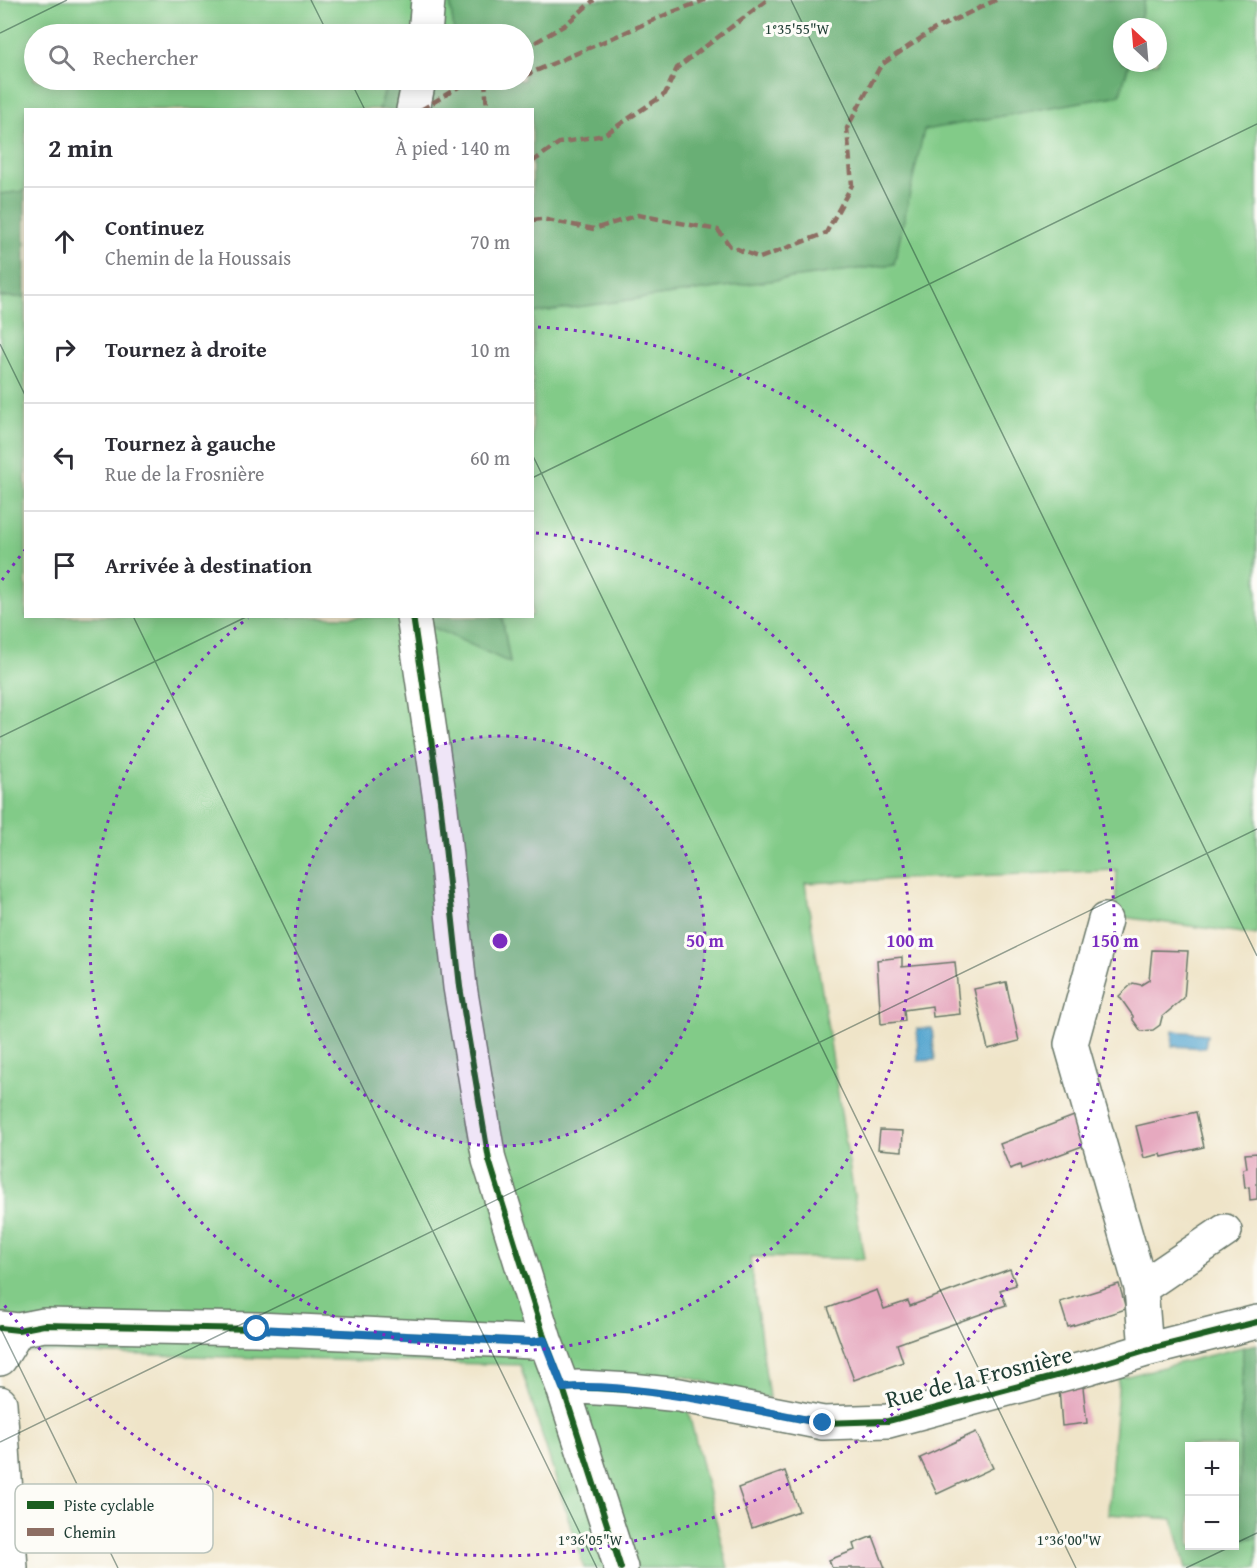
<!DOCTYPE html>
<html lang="fr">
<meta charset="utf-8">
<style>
body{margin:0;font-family:"Gentium Book Plus",serif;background:#f7f7f7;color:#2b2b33}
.controls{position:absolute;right:18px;bottom:18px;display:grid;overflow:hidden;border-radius:0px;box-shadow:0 3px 15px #0003}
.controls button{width:54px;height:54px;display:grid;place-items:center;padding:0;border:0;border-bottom:2px solid #e1e1e2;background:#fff;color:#2b2b33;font:30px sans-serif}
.compass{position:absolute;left:1113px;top:18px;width:54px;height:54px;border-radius:50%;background:#fff;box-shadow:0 3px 15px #0003;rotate:334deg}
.stop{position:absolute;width:18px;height:18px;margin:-14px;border:4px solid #1f6fb2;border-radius:50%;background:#fff}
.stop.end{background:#1f6fb2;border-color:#fff;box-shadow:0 2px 6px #0008}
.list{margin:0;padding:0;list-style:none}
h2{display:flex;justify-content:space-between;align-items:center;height:78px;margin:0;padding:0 24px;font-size:26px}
h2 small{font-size:20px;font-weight:400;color:#7c7c81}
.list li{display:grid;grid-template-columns:39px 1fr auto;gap:18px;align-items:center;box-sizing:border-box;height:108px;padding:0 24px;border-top:2px solid #e1e1e2}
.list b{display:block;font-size:22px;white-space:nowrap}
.list p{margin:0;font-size:20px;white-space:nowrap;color:#7c7c81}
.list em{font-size:20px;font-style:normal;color:#7c7c81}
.icon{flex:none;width:33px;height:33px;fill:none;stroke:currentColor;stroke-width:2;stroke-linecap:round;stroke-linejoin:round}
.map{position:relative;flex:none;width:1257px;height:1568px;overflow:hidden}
.search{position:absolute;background:#fff;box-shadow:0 3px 15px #0003;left:24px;top:24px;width:510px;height:66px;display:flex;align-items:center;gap:15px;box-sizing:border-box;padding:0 21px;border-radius:33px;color:#7c7c81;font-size:22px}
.panel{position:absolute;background:#fff;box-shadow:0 3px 15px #0003;left:24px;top:108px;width:510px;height:510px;border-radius:0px}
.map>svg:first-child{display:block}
.green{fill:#82cb88;stroke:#50845e;stroke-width:1.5;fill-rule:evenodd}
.forest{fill:#69af74;stroke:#447654;stroke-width:1.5}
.water{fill:#55a5cf;stroke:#3a7182;stroke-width:1.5}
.building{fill:#e6a9bf}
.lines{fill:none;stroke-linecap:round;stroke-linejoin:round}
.minor-casing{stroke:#687768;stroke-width:36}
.minor{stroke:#fff;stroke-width:33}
.quiet{stroke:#8d6e63;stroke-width:4.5;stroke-dasharray:9 4.5;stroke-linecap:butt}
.cycleway-casing{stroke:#fdfcf7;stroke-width:10}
.cycleway{stroke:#1b5e20;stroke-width:6}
.route{stroke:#1f6fb2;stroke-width:8}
.ticks{fill:none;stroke:#1f3d34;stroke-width:1.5;stroke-opacity:0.45}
.ring{fill:none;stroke:#7b2cbf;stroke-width:3;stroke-dasharray:3 6}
.labels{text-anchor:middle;stroke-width:6;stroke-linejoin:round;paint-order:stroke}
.street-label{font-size:24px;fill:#1f3d34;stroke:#fdfcf7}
.key{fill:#fdfcf7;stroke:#bac3bc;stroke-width:1.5}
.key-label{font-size:16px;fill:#1f3d34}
.ticks-label{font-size:15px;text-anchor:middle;fill:#1f3d34;stroke:#fdfcf7;stroke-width:6;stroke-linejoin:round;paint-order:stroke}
.centre{fill:#7b2cbf;stroke:#fdfcf7;stroke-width:3}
.ring-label{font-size:18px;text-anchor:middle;font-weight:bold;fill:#7b2cbf;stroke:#fdfcf7;stroke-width:6;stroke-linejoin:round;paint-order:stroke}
</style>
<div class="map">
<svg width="1257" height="1568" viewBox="0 0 1257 1568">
<rect width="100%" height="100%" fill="#fdfcf7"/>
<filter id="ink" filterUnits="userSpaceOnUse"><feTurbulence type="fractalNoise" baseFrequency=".0167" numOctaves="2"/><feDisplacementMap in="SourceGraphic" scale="12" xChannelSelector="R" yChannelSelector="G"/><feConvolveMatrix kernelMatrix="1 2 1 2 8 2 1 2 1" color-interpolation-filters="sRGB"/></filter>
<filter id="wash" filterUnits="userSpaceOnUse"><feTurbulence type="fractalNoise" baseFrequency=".008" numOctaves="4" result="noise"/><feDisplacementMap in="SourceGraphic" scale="24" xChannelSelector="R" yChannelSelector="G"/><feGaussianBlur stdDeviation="1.35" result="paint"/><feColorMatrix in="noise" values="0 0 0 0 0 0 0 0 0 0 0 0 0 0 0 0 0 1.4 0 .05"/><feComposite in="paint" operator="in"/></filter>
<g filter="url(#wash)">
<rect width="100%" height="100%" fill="#efe4c8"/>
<path class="green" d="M0 0H450L454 32 444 34H34V80H388L379 109 26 110 25 191 0 194Z
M1145 0H1257V935L1115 916 1117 870 805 883 864 1259 750 1257 769 1398 679 1375 728 1568H584L520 1365 0 1351V297H25L26 616 411 617 510 662 502 617 532 616 533 313 894 264 923 130 1120 95 1129 63H1158V27H1138Z
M1243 1347 1238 1540 1257 1537V1568H1186L1173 1519 1108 1514 1119 1378ZM1190 1446H1234V1546H1190Z"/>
<path class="forest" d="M450 0H1145L1138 27H1122V63H1129L1120 95 924 130 894 264 533 313 532 110H379L388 80H524V34H444L454 31Z
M25 191V297H0V194Z
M411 617H502L510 663Z
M1257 1344V1537L1238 1540 1243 1347Z"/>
<path class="water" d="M932 1028 935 1060 918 1061 917 1029Z
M1173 1031 1207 1034 1205 1048 1172 1046Z"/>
<g id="blocks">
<path class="building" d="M1152 950 1188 951 1184 998 1162 1017 1160 1025 1153 1030 1141 1031 1133 1020V1016L1119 996 1133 983 1141 985 1149 980Z
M902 957V967L955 962 960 1014 933 1017 932 1006 904 1010 905 1021 881 1024 877 960Z
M1006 982 1019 1041 988 1049 974 989Z
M1196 1112 1204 1147 1162 1157 1161 1154 1144 1158 1136 1126Z
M1082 1113 1093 1142 1021 1169 1020 1165 1010 1169 1000 1144Z
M880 1130 903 1131 902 1151 878 1149Z
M1257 1153V1199L1250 1200 1249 1187 1245 1188 1243 1169 1247 1168 1245 1154Z
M1010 1269 1016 1285 1000 1290 1006 1305 897 1344 903 1362 854 1380 828 1308 877 1290 884 1309 908 1301 910 1306Z
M1119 1284 1126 1309 1068 1327 1060 1302Z
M1083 1387 1087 1423 1062 1426 1059 1389Z
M976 1432 993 1468 937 1494 920 1458Z
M785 1471 799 1511 752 1528 738 1488Z
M873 1536 885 1568H832L829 1560 855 1550 853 1544Z"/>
</g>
</g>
<g filter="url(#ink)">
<use href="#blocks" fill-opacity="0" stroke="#687768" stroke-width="1.5"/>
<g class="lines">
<g class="minor-casing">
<path id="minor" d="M425 34 428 0
M413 110 419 80
M413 616 440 800 460 987 489 1160 545 1340 563 1388 621 1568
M1105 920 1071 1044 1141 1288 1146 1350
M1141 1288 1225 1231
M0 1328 18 1330 44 1325 257 1329 532 1342 545 1340
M0 1359 18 1330
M563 1388 579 1387 631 1390 679 1395 823 1423 888 1421 1090 1367 1146 1350 1257 1322
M0 1403 11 1568"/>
</g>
<use href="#minor" class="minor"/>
<path class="quiet" d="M524 49 565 25 594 0
M524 76 670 13 705 0
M485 80 487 110
M421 110 470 80
M532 162 559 143 604 135 665 94 677 68 767 0
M532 220 542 219 594 229 638 215 718 230 730 246 760 258 826 233 852 185 847 128 881 65 933 30 996 0"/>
<g class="cycleway-casing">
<path id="cycleway" d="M413 616 440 800 460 987 489 1160 545 1340 563 1388 621 1568
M0 1328 18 1330 44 1325 257 1329 532 1342 545 1340
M563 1388 579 1387 631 1390 679 1395 823 1423 888 1421 1090 1367 1146 1350 1257 1322"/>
</g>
<use href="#cycleway" class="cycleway"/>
</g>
</g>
<g class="lines" filter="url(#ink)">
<path class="route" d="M257 1329 532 1342 544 1340 563 1388C592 1385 622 1388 651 1392 708 1399 766 1412 823 1423"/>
</g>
<path class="ticks" d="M311 0 328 34M791 0 1257 956M0 33 67 0M350 80 365 110M0 344 26 397M532 454 1076 1568M532 478 1257 124M133 616 597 1568M0 737 248 616M0 1327 118 1568M0 1442 1257 829M1234 1544 1257 1533M1186 1568 1232 1546"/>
<circle cx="500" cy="941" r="205" fill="#7b2cbf" fill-opacity=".12"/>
<g class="ring">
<circle cx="500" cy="941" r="205"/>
<path d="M536 533A410 410 0 1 1 248 618"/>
<path d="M2 580A615 615 0 0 1 25 550M538 327A615 615 0 1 1 2 1302"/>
</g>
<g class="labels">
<g class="street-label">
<text transform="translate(979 1377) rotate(-14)" y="8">Rue de la Frosnière</text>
</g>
</g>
<rect x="15" y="1484" width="198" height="69" rx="9" class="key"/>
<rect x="27" y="1501" width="27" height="8" fill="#1b5e20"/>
<rect x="27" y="1528" width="27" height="8" fill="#8d6e63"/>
<g class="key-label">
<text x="64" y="1511">Piste cyclable</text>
<text x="64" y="1538">Chemin</text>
</g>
<g class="ticks-label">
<text x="797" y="34">1°35'55"W</text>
<text x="590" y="1545">1°36'05"W</text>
<text x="1069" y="1545">1°36'00"W</text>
</g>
<circle cx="500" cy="941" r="9" class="centre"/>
<g class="ring-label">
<text x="705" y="947">50 m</text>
<text x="910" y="947">100 m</text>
<text x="1115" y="947">150 m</text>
</g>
</svg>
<div class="controls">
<button>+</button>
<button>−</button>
</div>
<svg class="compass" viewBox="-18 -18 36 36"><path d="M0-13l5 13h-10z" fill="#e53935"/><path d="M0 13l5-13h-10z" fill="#7c7c81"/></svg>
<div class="stop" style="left:257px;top:1329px"></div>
<div class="stop end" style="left:823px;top:1423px"></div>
<div class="search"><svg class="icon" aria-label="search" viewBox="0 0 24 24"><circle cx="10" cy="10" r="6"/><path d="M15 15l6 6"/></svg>Rechercher</div>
<section class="panel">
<h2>2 min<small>À pied · 140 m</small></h2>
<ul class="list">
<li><svg class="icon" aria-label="ahead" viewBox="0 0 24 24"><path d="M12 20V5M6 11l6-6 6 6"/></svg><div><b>Continuez</b><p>Chemin de la Houssais</p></div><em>70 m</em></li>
<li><svg class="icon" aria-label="right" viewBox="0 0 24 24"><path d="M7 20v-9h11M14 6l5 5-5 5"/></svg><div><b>Tournez à droite</b></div><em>10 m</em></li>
<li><svg class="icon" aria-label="left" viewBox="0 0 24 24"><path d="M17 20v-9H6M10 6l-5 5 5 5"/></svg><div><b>Tournez à gauche</b><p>Rue de la Frosnière</p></div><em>60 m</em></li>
<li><svg class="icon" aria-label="arrive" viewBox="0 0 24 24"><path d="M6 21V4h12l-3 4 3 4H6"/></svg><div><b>Arrivée à destination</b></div></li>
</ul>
</section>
</div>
